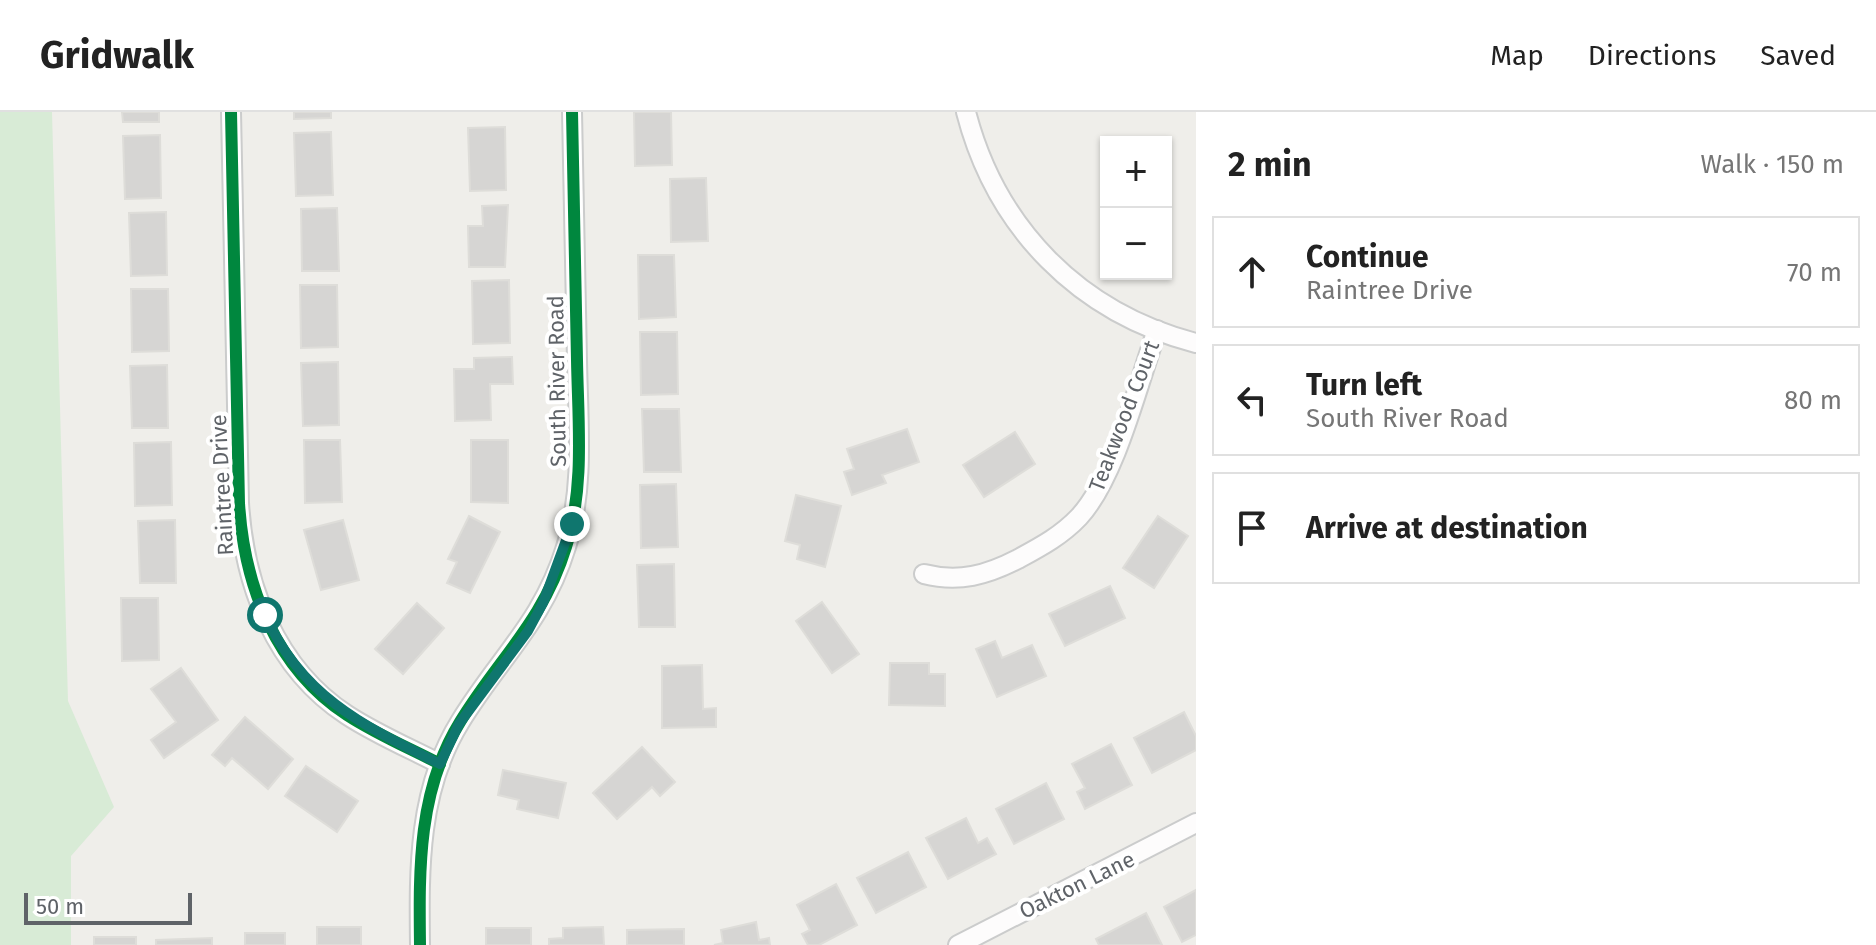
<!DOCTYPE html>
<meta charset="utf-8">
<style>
body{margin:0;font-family:"Fira Sans",sans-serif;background:#f2f2f2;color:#222}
.controls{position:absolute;right:24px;top:24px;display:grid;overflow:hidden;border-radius:0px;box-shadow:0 2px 6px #0004}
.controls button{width:72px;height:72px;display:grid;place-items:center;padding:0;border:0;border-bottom:2px solid #e0e0e0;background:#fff;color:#222;font:40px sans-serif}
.scale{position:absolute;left:24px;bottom:20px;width:168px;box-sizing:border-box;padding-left:8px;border:4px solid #5f6368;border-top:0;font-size:22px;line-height:28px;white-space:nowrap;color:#5f6368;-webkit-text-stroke:6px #fff;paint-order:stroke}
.stop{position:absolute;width:24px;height:24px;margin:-18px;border:6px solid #0f766e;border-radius:50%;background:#fff}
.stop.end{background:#0f766e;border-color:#fff;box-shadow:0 2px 8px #0008}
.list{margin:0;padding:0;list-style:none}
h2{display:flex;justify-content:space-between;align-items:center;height:104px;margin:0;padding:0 32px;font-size:34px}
h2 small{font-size:26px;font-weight:400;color:#767676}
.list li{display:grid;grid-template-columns:52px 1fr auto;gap:24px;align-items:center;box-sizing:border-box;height:112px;margin:0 16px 16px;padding:0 16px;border:2px solid #e0e0e0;border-radius:0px}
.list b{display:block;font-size:30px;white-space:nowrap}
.list p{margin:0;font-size:26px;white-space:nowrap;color:#767676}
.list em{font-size:26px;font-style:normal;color:#767676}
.icon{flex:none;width:44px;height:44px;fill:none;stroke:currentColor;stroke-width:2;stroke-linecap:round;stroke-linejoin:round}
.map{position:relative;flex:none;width:1196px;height:833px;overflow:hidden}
header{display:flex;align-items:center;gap:48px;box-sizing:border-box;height:112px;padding:0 40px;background:#fff;border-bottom:2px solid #e0e0e0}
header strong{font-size:38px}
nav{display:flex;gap:44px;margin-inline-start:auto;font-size:28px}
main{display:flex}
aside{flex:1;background:#fff}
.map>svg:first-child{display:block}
.green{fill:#d8ebd6}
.building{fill:#d6d5d3;stroke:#deddd9;stroke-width:2}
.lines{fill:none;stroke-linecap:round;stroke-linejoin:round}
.minor-casing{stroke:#cbcccc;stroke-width:22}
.minor{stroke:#fdfcfc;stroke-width:18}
.cycleway-casing{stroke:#fff;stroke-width:17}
.cycleway{stroke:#00873e;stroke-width:12}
.route{stroke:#0f766e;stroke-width:10}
.labels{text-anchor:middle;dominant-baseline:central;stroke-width:8;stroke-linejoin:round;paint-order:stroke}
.street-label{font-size:22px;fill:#5f6368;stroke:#fff}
</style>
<header>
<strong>Gridwalk</strong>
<nav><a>Map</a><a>Directions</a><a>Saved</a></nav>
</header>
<main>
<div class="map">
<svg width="1196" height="833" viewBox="0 0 1196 833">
<rect width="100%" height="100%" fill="#efeeea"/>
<path class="green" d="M0,0h52l16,589 46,106 -43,49v89h-71z"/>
<g class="building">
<path d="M122,0h37v10h-36z"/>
<path d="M294,0h37v6l-37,1z"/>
<path d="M634,0h37l1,53 -37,1z"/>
<path d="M505,15l1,63 -36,1 -2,-63z"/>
<path d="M331,20l2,63 -37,1 -2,-63z"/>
<path d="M160,23l1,63 -36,1 -2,-63z"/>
<path d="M706,66l2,63 -37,1 -1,-63z"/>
<path d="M508,93l-3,62h-36l-1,-41h15l-1,-20z"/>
<path d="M337,96l2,63h-37l-1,-62z"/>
<path d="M166,100l1,63 -36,1 -2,-63z"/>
<path d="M638,143h36l2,62 -37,2z"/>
<path d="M509,168l1,63 -37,1 -1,-63z"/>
<path d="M300,173h37l1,62 -37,1z"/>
<path d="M131,177h37l1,62 -37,1z"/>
<path d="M640,220h37l1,62 -37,1z"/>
<path d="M512,245l1,27h-23l1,36 -36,1 -1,-52h20v-11z"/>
<path d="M338,250l1,63 -36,1 -2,-63z"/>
<path d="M167,253l1,63h-36l-2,-62z"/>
<path d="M642,297h37l2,63h-37z"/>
<path d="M907,317l12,33 -37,13 4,8 -34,12 -8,-23 10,-3 -7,-20z"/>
<path d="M1015,320l20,32 -51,33 -21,-32z"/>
<path d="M304,328h36l2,62 -37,1z"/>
<path d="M471,328h37v63l-37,-1z"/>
<path d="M171,330l1,63 -37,1 -1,-63z"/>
<path d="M676,372l2,63 -37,1 -1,-63z"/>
<path d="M796,383l45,11 -16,61 -28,-8 3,-14 -15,-4z"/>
<path d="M469,404l31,16 -30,61 -23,-10 10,-21 -9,-3z"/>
<path d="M1158,404l30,20 -34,52 -31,-20z"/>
<path d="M175,408l1,63h-36l-2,-62z"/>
<path d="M343,408l16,60 -38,10 -17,-60z"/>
<path d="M674,452l1,63h-36l-2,-62z"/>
<path d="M1110,474l15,32 -60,28 -16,-32z"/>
<path d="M121,486h37l1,62 -37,1z"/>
<path d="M822,490l37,52 -27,19 -36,-52z"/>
<path d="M417,491l27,25 -41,46 -28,-25z"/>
<path d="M995,529l7,17 30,-13 14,31 -49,21 -21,-48z"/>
<path d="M890,551h39v11h16v32l-56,-1z"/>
<path d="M702,553l1,44 13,-1v19l-54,1v-62z"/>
<path d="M181,556l37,52 -54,38 -13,-18 25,-18 -25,-33z"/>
<path d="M1184,600l12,24v14l-44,23 -18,-35z"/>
<path d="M245,605l48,42 -25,30 -36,-31 -7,8 -13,-11z"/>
<path d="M1111,632l21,41 -47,24 -8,-17 8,-4 -13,-24z"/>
<path d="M642,635l33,35 -15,14 -8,-9 -35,32 -24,-26z"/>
<path d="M306,654l52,35 -21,31 -52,-36z"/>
<path d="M503,658l63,13 -8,35 -41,-9 2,-9 -21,-5z"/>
<path d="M1046,671l18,36 -50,25 -18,-35z"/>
<path d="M966,706l12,25 9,-5 9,16 -48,25 -22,-41z"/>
<path d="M908,740l18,35 -50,26 -19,-35z"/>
<path d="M836,772l21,41 -38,20h-11l-6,-11 8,-4 -13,-25z"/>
<path d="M1196,778v45l-14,7 -18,-35z"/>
<path d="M1146,801l16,32h-63l-3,-6z"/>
<path d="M756,810l3,18 10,-2 1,7h-56l9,-2 -2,-13z"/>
<rect x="317" y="815" width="44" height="18"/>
<path d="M603,815l1,18h-55v-6l14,-1v-10z"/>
<rect x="486" y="816" width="45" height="17"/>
<path d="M684,817v16h-57v-15z"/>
<rect x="245" y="821" width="40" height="12"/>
<rect x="94" y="825" width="42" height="8"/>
<path d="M212,826v7h-56v-5z"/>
</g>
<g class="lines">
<g class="minor-casing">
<g id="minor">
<path d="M231,0l8,391c5,82 36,165 108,212 29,19 62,33 93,49"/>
<path d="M966,0c30,116 113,201 230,231"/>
<path d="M924,462c35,9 63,1 94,-15 22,-12 43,-23 61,-42 37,-40 59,-134 78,-187"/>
<path d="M420,833c-1,-77 -2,-155 40,-223 39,-64 83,-100 106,-175 19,-60 12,-125 11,-187 -2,-82 -3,-165 -5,-248"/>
<path d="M958,833l238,-122"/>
</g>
</g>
<use href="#minor" class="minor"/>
<g class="cycleway-casing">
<g id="cycleway">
<path d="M231,0l8,391c5,82 36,165 108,212 29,19 62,33 93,49"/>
<path d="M420,833c-1,-77 -2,-155 40,-223 39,-64 83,-100 106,-175 19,-60 12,-125 11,-187 -2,-82 -3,-165 -5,-248"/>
</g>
</g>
<use href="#cycleway" class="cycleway"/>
</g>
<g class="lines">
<path class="route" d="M265,503c37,82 99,111 175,149l19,-40 69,-93 15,-28 29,-79"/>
</g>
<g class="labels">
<g class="street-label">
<text transform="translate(557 269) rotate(-91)">South River Road</text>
<text transform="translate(1124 304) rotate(-69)">Teakwood Court</text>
<text transform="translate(222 373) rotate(-93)">Raintree Drive</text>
<text transform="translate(1077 773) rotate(-26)">Oakton Lane</text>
</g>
</g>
</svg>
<div class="controls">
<button>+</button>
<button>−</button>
</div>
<div class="scale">50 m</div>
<div class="stop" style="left:265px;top:503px"></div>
<div class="stop end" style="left:572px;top:412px"></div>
</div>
<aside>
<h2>2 min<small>Walk · 150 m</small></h2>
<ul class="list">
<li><svg class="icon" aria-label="ahead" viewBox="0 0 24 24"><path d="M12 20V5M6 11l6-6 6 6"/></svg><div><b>Continue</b><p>Raintree Drive</p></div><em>70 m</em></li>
<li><svg class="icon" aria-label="left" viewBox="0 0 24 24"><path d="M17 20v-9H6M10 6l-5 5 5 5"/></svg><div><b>Turn left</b><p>South River Road</p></div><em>80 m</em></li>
<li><svg class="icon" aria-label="arrive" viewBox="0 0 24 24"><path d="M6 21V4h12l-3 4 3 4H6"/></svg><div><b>Arrive at destination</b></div></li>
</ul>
</aside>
</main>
